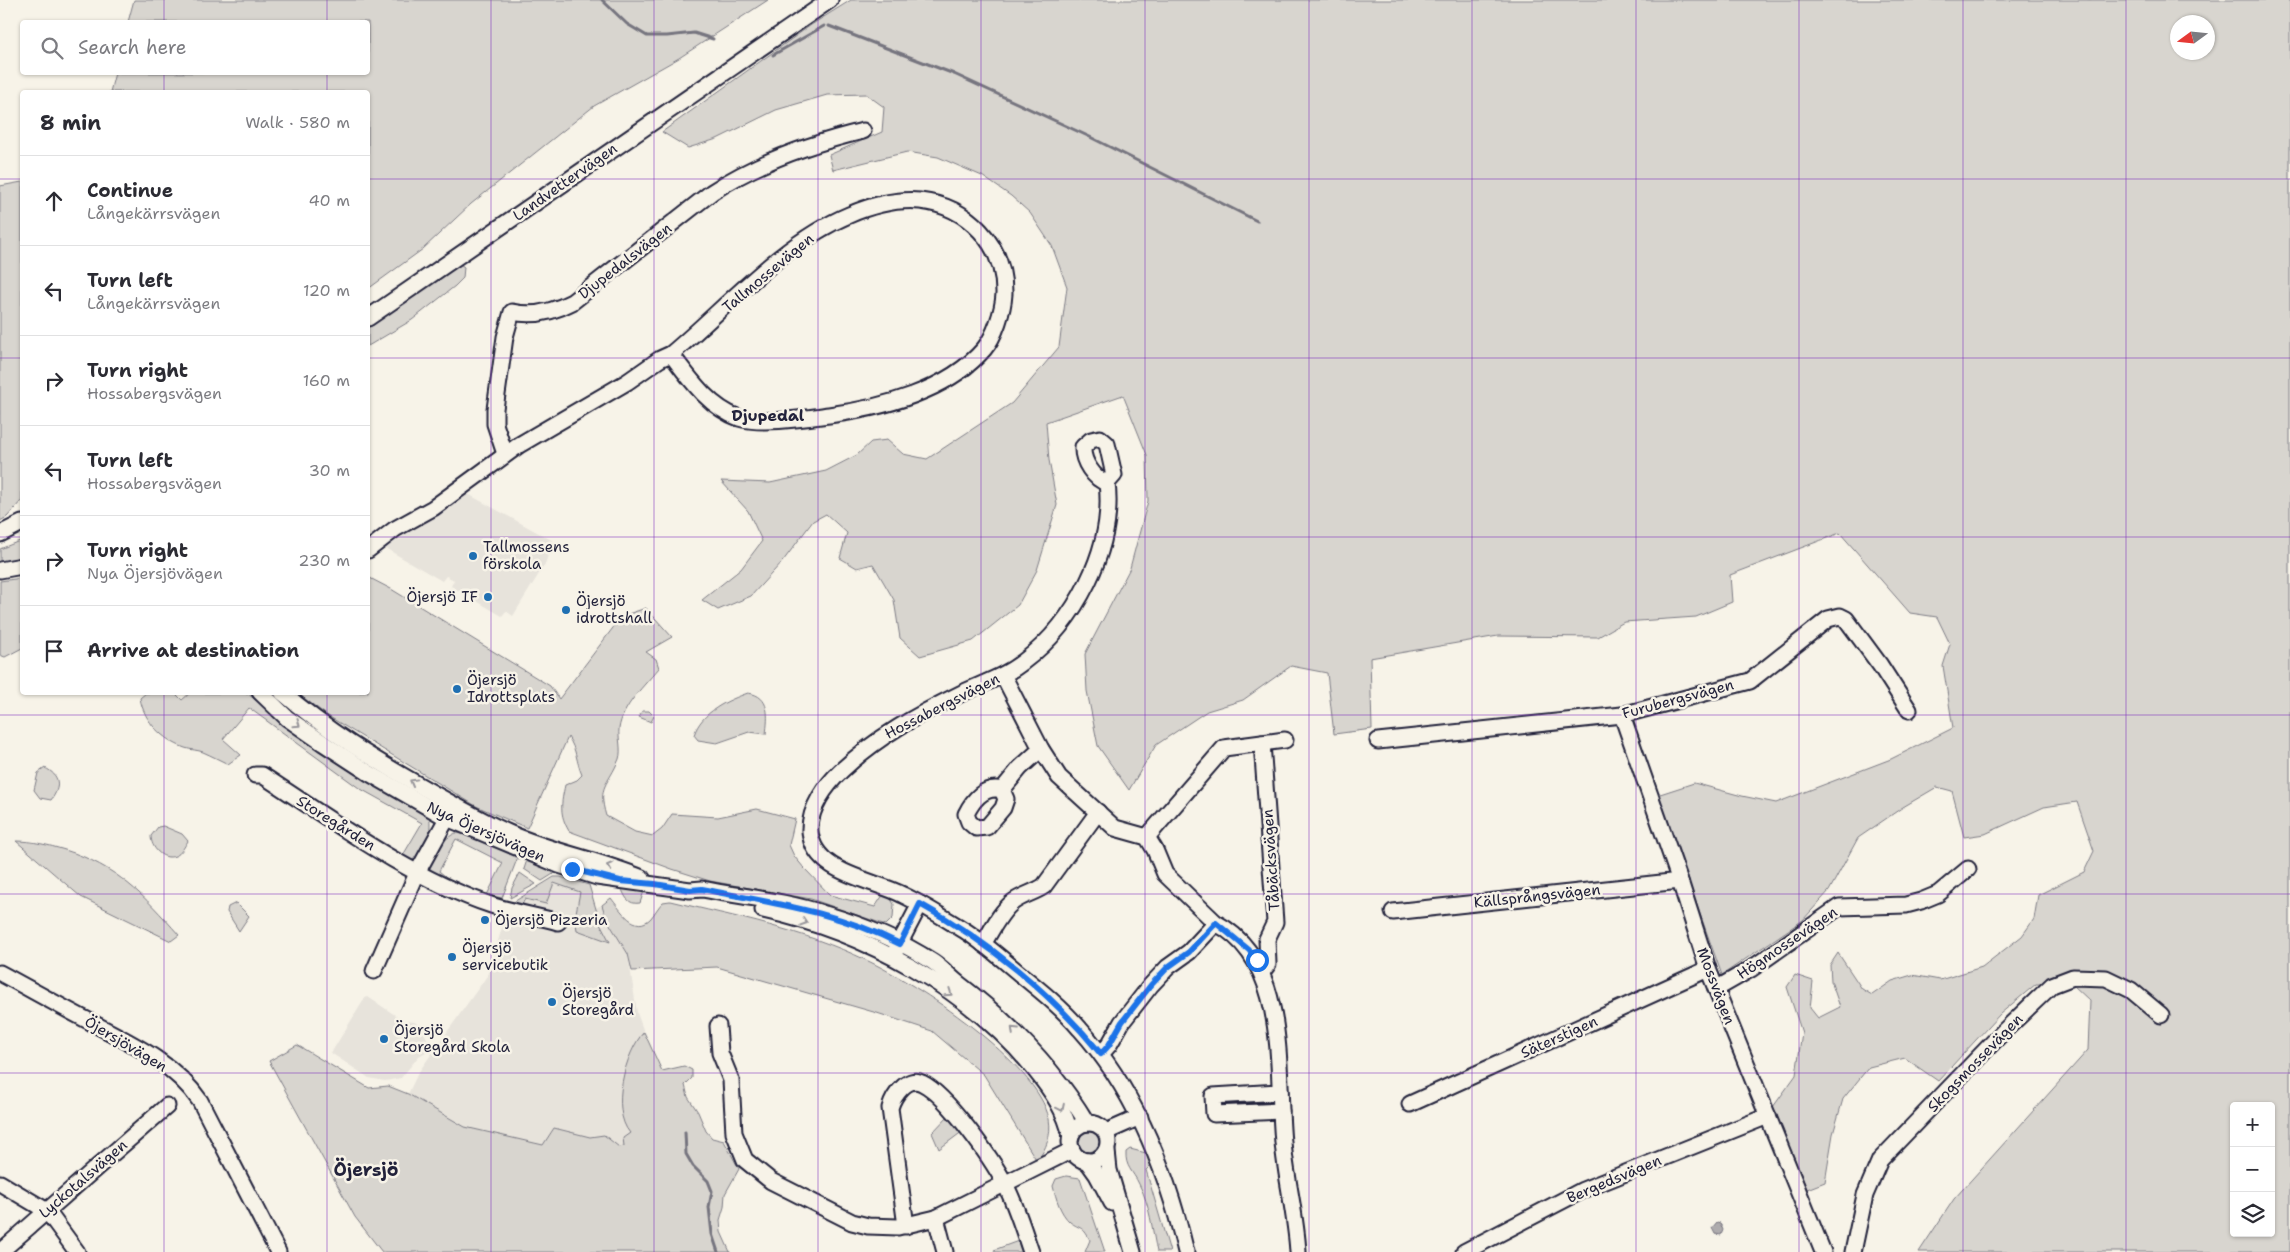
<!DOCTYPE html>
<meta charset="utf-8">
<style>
body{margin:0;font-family:"Shantell Sans",sans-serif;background:#f2f2f3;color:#2b2b33}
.controls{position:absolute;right:15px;bottom:15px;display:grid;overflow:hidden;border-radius:5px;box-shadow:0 1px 4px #0004}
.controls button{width:45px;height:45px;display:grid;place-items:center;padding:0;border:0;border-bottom:1px solid #e1e1e2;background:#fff;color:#2b2b33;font:25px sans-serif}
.compass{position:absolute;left:2170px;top:15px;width:45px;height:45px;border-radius:50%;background:#fff;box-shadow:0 1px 4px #0004;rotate:255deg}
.stop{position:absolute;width:15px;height:15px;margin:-11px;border:4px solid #1a73e8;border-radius:50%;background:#fff}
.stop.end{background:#1a73e8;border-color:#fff;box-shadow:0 1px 5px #0008}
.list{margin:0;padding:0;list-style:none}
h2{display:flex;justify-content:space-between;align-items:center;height:65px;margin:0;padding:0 20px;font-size:21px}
h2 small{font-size:16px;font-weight:400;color:#7c7c81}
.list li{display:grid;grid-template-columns:32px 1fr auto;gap:15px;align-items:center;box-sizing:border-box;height:90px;padding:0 20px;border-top:1px solid #e1e1e2}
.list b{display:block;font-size:19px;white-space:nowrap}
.list p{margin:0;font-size:16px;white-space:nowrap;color:#7c7c81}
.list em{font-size:16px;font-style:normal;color:#7c7c81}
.icon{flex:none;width:28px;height:28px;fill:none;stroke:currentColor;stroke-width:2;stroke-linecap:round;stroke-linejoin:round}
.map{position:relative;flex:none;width:2290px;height:1252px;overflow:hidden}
.search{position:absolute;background:#fff;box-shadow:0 1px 4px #0004;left:20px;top:20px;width:350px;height:55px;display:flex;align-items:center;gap:12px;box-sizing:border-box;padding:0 18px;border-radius:5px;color:#7c7c81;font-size:19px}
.panel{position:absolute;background:#fff;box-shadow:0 1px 4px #0004;left:20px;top:90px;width:350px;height:605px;border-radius:5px}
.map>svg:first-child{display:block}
.built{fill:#e7e3db}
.green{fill:#d8d5cf;stroke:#7d7c85;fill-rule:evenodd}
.water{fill:#aeabad;stroke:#76747f}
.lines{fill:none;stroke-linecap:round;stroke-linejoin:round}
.stream{stroke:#76747f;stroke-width:3}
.minor-casing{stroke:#22223b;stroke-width:19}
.minor{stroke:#f7f3e8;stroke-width:15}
.oneway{stroke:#97959a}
.route{stroke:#1a73e8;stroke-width:6}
.grid{fill:none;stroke:#7b2cbf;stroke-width:1;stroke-opacity:0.55}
.poi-dot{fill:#1f6fb2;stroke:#f7f3e8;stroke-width:2}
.labels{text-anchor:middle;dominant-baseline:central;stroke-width:5;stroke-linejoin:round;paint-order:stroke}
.street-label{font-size:15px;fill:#22223b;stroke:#f7f3e8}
.poi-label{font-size:15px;fill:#22223b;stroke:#f7f3e8;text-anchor:start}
.neighbourhood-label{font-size:16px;font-weight:bold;fill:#22223b;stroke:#f7f3e8}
.quarter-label{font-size:18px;font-weight:bold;fill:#22223b;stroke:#f7f3e8}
</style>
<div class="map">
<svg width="2290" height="1252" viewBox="0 0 2290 1252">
<rect width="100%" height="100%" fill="#f7f3e8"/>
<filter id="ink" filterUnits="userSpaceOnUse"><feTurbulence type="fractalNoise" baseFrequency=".02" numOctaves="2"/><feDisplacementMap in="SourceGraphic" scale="10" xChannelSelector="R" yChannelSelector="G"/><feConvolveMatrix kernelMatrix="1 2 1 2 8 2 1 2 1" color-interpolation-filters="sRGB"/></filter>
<g filter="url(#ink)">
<g class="built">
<path d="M468,494l85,47 -8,23 -32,52 -7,-5 -4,5 -51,-30 3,-6 -8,-4 -4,5 -57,-33z"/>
<path d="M558,878l20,6 17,24 7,-3 4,13 22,36 9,59 7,19 13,57 -33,57 -6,1 -14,-12 -14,2 -36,-9 -11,17 -37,-7 -41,-11 -57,-33 10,-21 69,-97 19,-61 11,-13z"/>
<path d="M368,997l36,24 11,1 10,12 6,15 -12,7 -18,22 -16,3 -16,-3 -38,-25 34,-55z"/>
</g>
<g class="green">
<path d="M134,0h634l-89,58 -85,48 -123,98 -48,45 -55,40v-197h-258l5,-19 253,-1v-50h-240z"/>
<path d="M851,0h1439v1252h-371l35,-53 134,-149 2,-49 -17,-16 -37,-1 -36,30 -62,67 -33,-23 -36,9 -26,32 -10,35 -8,48 -18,7 -34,-82 23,-32 6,-42 -15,-46 8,-12 18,6 -3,27 8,10 22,-11 -9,-26 -1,-16 8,-12 24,36 10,6 20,-14 20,-6 28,5 42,-13 40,-31 12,-17 4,-24 46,-23 10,-21 -17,-49 -33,5 -59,27 -21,3 -12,-46 -15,-4 -34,20 -45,31 -29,53 -26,29 -81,55 -65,-180 37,-12 48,13 34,7 115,-44 62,-31 -10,-62 7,-22 -13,-27 -27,-4 -70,-80 -110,42 2,27 -36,15 -72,5 -26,15 -100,-1 -128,22 2,71 -38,5 -7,-61 -36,-7 -48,34 -36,11 -51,34 -27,45 -31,-44 -11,-55 -2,-37 45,-86 18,-67 -1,-46 -24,-60 -77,27 3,38 8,45 -20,65 -19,35 -45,36 -53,15 -20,-18 -6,-38 -21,-36 -16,4 -17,-10 7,-25 -21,-19 -13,7 -30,40 -32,35 -33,14 -16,-10 39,-31 21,-28 -14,-30 -27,-30 49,2 56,-12 31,-16 14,-13 16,-2 16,14 24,5 85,-56 47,-56 8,-60 -15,-41 -22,-33 -19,-17 -29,-20 -44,-19 -31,-5 -74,18 -4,-15 53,-23 2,-25 -18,-13 -39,1 -51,15 -59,29 -29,9 -26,-16 149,-107zM2178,22h30v30h-30zM2234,1106h37v127h-37z"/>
<path d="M22,182v318l-15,17 -7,4v-335z"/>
<path d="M460,264l4,3 -1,11 -8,8 -43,34 -44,26v-22z"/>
<path d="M22,540v19l-22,4v-14z"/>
<path d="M368,577l23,12 159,97 9,13 63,-83 24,-8 26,29 -26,15 10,7 3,9c-14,17 -37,38 -40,61 -1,9 3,21 0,30 -11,27 -22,26 -13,57l29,16 18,4 9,-7 10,-15 46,3 39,-8 38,10 -6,26 5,11 10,12 26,27 45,12 8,-12 7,3 4,6 -1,14 -7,7 -75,-26 -101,-18 -38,-12 -103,-38c-10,-17 -8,-27 -4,-46l12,-5 5,-5c-6,-14 -5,-25 -14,-38l-41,91 -51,-22 -148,-90 -31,-23 71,-1z"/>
<path d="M22,578v70l-17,9 -5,-2v-74z"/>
<path d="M146,693h29l7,7 8,-7h57c38,32 78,64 121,89 20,12 42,20 61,33 4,17 -4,41 -21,47l-6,-5 20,-34 -63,-35 -110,-80 -26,31 18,16 -13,9c-8,-4 -16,-8 -25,-12 -5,-2 -12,-2 -18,-4 -22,-8 -41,-26 -45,-50z"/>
<path d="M748,693c23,3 20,24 18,41l-17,-2 -32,11 -19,-3 -4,-5c7,-23 34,-35 54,-42z"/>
<path d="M642,711h7l5,5 -3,6 -12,-5z"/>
<path d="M45,768c15,7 16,19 6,32l-11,-2 -6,-8 4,-17z"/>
<path d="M163,826l19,8 6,7c-4,6 -7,13 -13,15 -13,5 -24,-9 -24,-20l7,-9z"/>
<path d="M456,833l13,2 50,19 -17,44 -15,-3 16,-32 -47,-24 -17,32 6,5 -2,1c-4,-2 -10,-3 -13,-8 -5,-12 17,-33 26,-36z"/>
<path d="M16,841c17,0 32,4 49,9 51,16 79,45 114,85l-8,6 -90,-44z"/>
<path d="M528,857l30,14 -16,10 -18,-12z"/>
<path d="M520,873l16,11 -26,14 2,-10z"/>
<path d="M554,877h6l29,8 11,38 10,19 -33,-12 -2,-12 5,-26 -26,-9 -8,21 -21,-5 -4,7 -9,-3z"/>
<path d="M621,887l23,4 -4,12c-12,2 -15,-6 -19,-16z"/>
<path d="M611,898c9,11 24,37 40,20 4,-5 7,-11 12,-16l7,-1c66,16 134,29 196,59 50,23 172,103 183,159 3,16 -3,30 -12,42l-53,-86 -52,-44 -55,-18 -160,-46 -85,4 -4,-17 -22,-36 -4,-13z"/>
<path d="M236,903l13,13 -10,15 -12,-19 1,-5z"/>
<path d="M644,1032l18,39 22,-5 8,4v8l-7,7 3,12 10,15 8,19 6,7 12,3 15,28 -14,25 -1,13 -4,13 1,12 9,20h-348l-27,-35 -86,-156 28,-16 72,43 19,-2 20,8 57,33 78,18 11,-17 36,9 14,-2 15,12 5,-1 -1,-8 7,-5c-20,-23 -5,-81 14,-101z"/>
<path d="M949,1115l14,16 -24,18 -7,-16z"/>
<circle cx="1088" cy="1141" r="11"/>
<path d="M1130,1149l16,4 6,11 -6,6 24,82h-13c-5,-23 -7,-47 -18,-68 -6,-13 -14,-17 -13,-32z"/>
<path d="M1066,1176l14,2 25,74h-20l5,-12c-8,-15 -9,-10 -20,-18 -10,-9 -14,-24 -17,-36l3,-7z"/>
<path d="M1021,1240l5,12h-31l-1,-2z"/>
</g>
<path class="water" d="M1717,1222l3,1 3,7 -2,5 -6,-1 -3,-6z"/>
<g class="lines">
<g class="stream">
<path d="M602,0l25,24 20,12h20l27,-3 19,6"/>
<path d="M829,26l125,48 136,63 167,84"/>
<path d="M773,55l51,-29"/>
<path d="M685,1132l1,22 7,12 15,15 4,10 -3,16 3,27 6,18"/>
</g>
<g class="minor-casing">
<g id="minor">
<path d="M368,318l462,-318"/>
<path d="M505,454l-10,-30v-15l10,-72 7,-25c22,5 41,0 60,-10l140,-110c46,-30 97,-48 151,-61"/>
<path d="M1107,483l7,-8 -7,-31 -7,-6 -9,2 -8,7c-1,14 11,32 24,36 8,66 -32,140 -84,179 -19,15 -42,22 -63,32 -43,21 -83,43 -118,76 -16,15 -33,38 -32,61 3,43 63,48 93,64 21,10 41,23 61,35 20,13 38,29 56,44 21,17 42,34 60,55 56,62 87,142 106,223"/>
<path d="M0,534l22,-11"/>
<path d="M368,550l27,-21 38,-21 86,-63 108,-63 33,-23 11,-5c55,-46 111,-111 178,-139 21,-9 48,-16 71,-14 48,5 85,44 84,93 -1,17 -9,42 -20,55 -36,42 -103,59 -155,66 -23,3 -68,10 -90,3 -30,-11 -49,-39 -68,-64"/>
<path d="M0,570l22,-4"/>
<path d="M1003,675l38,74 18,28 56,51 32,9 8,13 10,24 51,49 -27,29 -21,15 -17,18 -29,37 -13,23 -8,9"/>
<path d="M260,692l27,26 36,25 46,30 78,45 112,47 38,12 93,13 12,-1c41,8 84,12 123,25 37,11 76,27 108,48 9,6 17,15 26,22 50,38 95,84 128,139"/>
<path d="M282,692c45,39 91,67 142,96 28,16 56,32 85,45 43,19 90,27 133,45"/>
<path d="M1622,715l58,166 28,88 115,283"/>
<path d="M1378,741l244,-26 128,-34 78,-62 12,-3 6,3 34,46 29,45"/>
<path d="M1262,743l23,-3"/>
<path d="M255,775h7c71,46 148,103 229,130 22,7 45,11 67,17"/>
<path d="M1002,790l4,9 -3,9 -16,19 -11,1 -7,-6 -3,-8c7,-14 19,-29 36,-24l18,-22 21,-19"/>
<path d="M1147,837l77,-89 38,-5 13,179 -8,17 1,25 -6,8"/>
<path d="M763,910c101,22 207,79 272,160 16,20 31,41 36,67"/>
<path d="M1393,912l287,-31"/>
<path d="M1216,923c74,39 60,149 67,219 3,37 13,73 15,110"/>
<path d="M983,944c9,-14 17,-32 30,-42 9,-7 21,-9 31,-16l54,-74"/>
<path d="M895,952l25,-48"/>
<path d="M374,971l44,-100 33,-60"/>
<path d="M0,973c28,15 56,31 85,46 41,22 88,42 115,82l78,151"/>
<path d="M1716,989l35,-20 88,-62 67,-2 15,-4 17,-7 30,-25"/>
<path d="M718,1026l2,27 11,27 3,53 11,27 26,21 81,41 16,4 30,1 38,-9 136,-68"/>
<path d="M1280,1092l-67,4 1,18 67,-3"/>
<path d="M1410,1104l298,-135"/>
<circle cx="1089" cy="1142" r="19"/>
<path d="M1106,1132l34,-15"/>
<path d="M1107,1151l2,19 24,82"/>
<path d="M1087,1161l10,14 15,28"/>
<path d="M0,1183l47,28 30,41"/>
<path d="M936,1218l9,34"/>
<path d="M906,1226l-16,-118c3,-11 17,-33 32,-25 25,12 70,76 83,101 11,21 18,45 26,68"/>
<path d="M0,1252l167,-146"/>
<path d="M1464,1252l119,-62 185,-74"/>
<path d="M1853,1252l12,-57 15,-35 123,-128 49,-47 21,-8 33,1 25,12 30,25"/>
</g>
</g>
<use href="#minor" class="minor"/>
</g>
<defs><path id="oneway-chevron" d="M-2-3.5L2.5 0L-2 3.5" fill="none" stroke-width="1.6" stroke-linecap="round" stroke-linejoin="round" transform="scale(1.25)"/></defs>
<g class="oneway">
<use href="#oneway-chevron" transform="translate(297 724) rotate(35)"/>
<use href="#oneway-chevron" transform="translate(413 782) rotate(-151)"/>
<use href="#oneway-chevron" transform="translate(610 866) rotate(-164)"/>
<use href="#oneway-chevron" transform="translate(804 922) rotate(18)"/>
<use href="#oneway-chevron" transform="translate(949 993) rotate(34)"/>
<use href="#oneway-chevron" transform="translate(1014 1030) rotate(-136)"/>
<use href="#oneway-chevron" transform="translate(1061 1108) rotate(64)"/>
</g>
</g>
<g class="lines" filter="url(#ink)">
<path class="route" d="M572,869l48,12 35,3 35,6 12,-1c69,14 134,22 198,55l20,-40c68,37 132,90 181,150l8,-9 13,-23 29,-37 17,-18 21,-15 27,-29 33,27 8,10"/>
</g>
<path class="grid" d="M164,0v22M327,0v22M491,0v1252M654,0v1252M818,0v1252M981,0v1252M1145,0v1252M1309,0v1252M1472,0v1252M1636,0v1252M1799,0v1252M1963,0v1252M2126,0v1252M164,72v20M327,72v20M0,179h22M368,179h1922M0,358h22M368,358h1922M0,537h22M368,537h1922M164,692v560M327,692v560M0,715h2290M0,894h2290M0,1073h2290"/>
<g class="poi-dot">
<circle cx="473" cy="556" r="5"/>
<circle cx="488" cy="597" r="5"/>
<circle cx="566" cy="610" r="5"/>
<circle cx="457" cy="689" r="5"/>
<circle cx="485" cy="920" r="5"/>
<circle cx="452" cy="957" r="5"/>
<circle cx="552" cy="1002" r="5"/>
<circle cx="384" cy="1039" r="5"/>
</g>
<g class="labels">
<g class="street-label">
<text transform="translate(565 182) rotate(-35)">Landvettervägen</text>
<text transform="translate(625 261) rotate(-38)">Djupedalsvägen</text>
<text transform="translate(768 273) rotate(-40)">Tallmossevägen</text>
<text transform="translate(1678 699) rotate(-15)">Furubergsvägen</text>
<text transform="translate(942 706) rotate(-27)">Hossabergsvägen</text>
<text transform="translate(336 823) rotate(32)">Storegården</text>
<text transform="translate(486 832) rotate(24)">Nya Öjersjövägen</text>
<text transform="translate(1271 860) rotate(-94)">Tåbäcksvägen</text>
<text transform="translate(1537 896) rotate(-6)">Källsprångsvägen</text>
<text transform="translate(1787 943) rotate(-34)">Högmossevägen</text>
<text transform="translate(1716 986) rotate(69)">Mossvägen</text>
<text transform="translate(1559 1037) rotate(-24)">Säterstigen</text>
<text transform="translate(126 1044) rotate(31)">Öjersjövägen</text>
<text transform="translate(1975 1063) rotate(-46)">Skogsmossevägen</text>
<text transform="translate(83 1179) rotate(-41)">Lyckotalsvägen</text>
<text transform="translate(1614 1179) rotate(-23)">Bergedsvägen</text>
</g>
<g class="poi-label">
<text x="483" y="547">Tallmossens<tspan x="483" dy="17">förskola</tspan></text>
<text x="478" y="597" text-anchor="end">Öjersjö IF</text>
<text x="576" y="601">Öjersjö<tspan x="576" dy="17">idrottshall</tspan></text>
<text x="467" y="680">Öjersjö<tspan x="467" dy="17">Idrottsplats</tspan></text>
<text x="495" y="920">Öjersjö Pizzeria</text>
<text x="462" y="948">Öjersjö<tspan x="462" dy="17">servicebutik</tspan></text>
<text x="562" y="993">Öjersjö<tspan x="562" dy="17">Storegård</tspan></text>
<text x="394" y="1030">Öjersjö<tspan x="394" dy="17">Storegård Skola</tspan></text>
</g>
<g class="neighbourhood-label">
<text x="768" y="415">Djupedal</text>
</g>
<g class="quarter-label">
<text x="366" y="1170">Öjersjö</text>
</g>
</g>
</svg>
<div class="controls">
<button>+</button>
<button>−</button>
<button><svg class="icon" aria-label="layers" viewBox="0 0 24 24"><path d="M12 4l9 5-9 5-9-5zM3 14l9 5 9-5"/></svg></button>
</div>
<svg class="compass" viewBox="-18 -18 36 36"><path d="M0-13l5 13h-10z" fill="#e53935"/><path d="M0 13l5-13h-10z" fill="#7c7c81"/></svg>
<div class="stop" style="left:1257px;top:960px"></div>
<div class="stop end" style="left:572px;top:869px"></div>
<div class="search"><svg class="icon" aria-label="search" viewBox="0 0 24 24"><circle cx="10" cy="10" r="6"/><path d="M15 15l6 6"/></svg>Search here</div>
<section class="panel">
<h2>8 min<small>Walk · 580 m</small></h2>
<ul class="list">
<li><svg class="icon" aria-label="ahead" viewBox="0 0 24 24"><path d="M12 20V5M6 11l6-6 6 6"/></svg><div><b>Continue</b><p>Långekärrsvägen</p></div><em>40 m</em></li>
<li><svg class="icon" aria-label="left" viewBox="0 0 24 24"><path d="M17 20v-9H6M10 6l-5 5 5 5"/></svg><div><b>Turn left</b><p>Långekärrsvägen</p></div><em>120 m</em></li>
<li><svg class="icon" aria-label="right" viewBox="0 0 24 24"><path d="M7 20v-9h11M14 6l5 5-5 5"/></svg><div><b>Turn right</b><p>Hossabergsvägen</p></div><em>160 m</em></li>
<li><svg class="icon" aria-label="left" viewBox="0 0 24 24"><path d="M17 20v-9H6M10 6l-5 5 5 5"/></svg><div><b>Turn left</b><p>Hossabergsvägen</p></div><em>30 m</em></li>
<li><svg class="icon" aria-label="right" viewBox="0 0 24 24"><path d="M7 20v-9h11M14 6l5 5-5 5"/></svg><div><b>Turn right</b><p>Nya Öjersjövägen</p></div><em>230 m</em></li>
<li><svg class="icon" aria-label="arrive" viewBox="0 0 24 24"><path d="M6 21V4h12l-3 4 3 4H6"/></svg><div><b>Arrive at destination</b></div></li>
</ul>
</section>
</div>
